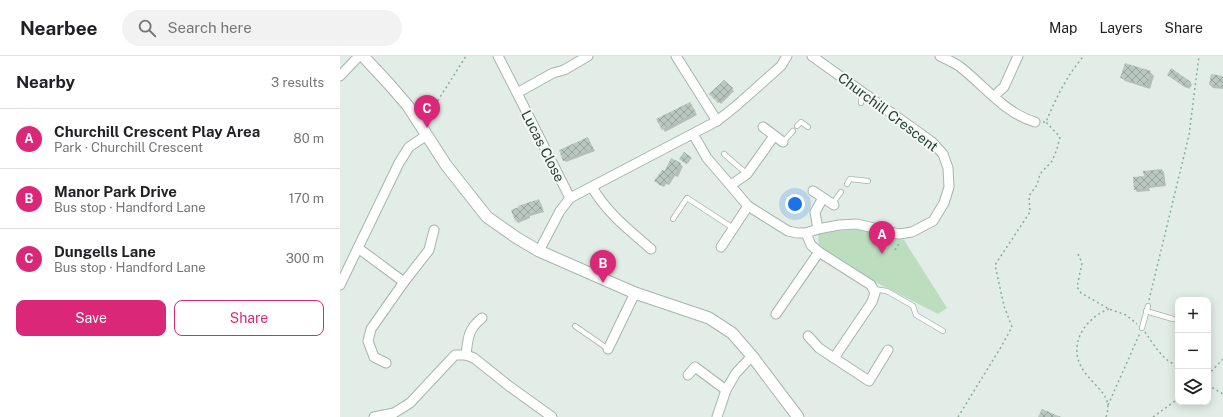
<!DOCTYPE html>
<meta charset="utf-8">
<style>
body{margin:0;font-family:"Public Sans",sans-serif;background:#f2f2f2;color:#202124}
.controls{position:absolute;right:12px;bottom:12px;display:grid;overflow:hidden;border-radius:8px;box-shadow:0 2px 10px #0003}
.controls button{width:36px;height:36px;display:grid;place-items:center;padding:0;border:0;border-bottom:1px solid #e0e0e0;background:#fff;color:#202124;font:20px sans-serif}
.you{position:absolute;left:455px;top:148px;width:14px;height:14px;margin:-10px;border:3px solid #fff;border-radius:50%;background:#1a73e8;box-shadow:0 0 0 6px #1a73e833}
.badge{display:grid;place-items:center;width:26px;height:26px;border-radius:50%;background:#db2777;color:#fff;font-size:13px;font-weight:700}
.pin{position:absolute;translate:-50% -33px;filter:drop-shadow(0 1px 2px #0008)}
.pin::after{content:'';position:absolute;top:21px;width:14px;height:12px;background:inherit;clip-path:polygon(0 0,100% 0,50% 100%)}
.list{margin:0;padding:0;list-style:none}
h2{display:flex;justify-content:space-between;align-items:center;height:52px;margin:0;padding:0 16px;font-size:17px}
h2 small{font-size:13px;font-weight:400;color:#757577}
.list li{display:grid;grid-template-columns:26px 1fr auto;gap:12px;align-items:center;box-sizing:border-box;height:60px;padding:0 16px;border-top:1px solid #e0e0e0}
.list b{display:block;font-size:15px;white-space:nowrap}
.list p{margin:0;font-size:13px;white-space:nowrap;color:#757577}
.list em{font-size:13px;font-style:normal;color:#757577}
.actions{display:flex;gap:8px;padding:12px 16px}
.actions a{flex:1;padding:9px 0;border:1px solid #db2777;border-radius:8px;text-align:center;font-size:14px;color:#db2777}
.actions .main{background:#db2777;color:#fff}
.icon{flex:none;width:22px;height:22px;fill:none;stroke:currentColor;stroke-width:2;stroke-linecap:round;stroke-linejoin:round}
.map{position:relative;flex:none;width:883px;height:361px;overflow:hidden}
header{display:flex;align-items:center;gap:24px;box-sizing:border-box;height:56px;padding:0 20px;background:#fff;border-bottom:1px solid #e0e0e0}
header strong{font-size:19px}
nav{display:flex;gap:22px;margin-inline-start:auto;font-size:14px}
.search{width:280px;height:36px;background:#f2f2f2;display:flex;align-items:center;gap:10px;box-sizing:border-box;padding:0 14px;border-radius:22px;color:#757577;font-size:15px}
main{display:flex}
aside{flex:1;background:#fff}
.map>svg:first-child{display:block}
.green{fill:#bcdebf}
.shadow{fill:#0003}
.building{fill:url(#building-cross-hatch)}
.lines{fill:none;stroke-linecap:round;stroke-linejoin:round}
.service-casing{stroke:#a6b5ad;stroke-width:6}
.minor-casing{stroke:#a6b5ad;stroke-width:11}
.tertiary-casing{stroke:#a6b5ad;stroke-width:13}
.path{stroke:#84b09a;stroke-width:1.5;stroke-dasharray:2 3;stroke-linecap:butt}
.service{stroke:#fff;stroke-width:4.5}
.minor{stroke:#fff;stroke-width:9}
.tertiary{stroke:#fff;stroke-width:11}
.labels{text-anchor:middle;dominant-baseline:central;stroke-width:4;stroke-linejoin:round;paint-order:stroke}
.street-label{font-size:14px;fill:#233e32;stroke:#f4f9f6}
</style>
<header>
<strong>Nearbee</strong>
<div class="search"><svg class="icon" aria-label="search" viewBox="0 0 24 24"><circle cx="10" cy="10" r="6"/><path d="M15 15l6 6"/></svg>Search here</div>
<nav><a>Map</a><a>Layers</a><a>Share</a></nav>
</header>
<main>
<aside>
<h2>Nearby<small>3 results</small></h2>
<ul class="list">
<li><span class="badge">A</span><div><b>Churchill Crescent Play Area</b><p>Park · Churchill Crescent</p></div><em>80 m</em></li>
<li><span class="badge">B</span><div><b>Manor Park Drive</b><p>Bus stop · Handford Lane</p></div><em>170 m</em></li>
<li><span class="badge">C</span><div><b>Dungells Lane</b><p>Bus stop · Handford Lane</p></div><em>300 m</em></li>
</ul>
<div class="actions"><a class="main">Save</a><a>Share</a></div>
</aside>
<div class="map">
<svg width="883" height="361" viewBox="0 0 883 361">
<defs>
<pattern id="building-cross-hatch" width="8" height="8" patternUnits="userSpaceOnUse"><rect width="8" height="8" fill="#b8c8bf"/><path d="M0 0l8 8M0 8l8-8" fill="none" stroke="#95a49c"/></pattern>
</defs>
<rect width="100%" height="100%" fill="#e3ede7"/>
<path class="green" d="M520,173l23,7 21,4 43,68 -9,6 -61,-31 -58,-36 -1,-14z"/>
<g class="shadow">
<path d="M810,16l4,4 -4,13 -25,-8 -4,-4z"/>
<path d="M830,21l20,5 2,3 -3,4z"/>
<path d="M883,21v12l-10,-1 -3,-3z"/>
<path d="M384,25l10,10 -13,13 -10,-10z"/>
<path d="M350,47l7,12 -32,17 -2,-3z"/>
<path d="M248,83l7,12 -29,11 -2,-2z"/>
<path d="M344,97l8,5 -5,6 -7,-5z"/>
<path d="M331,103l12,7 -5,11 -3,-1 -6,9 -3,-1 -2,3 -6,-4z"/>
<path d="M822,114l2,2 2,14 -17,2 1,3 -13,1 -2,-3 10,-12z"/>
<path d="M199,145l2,2 3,9 -14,4v2l-12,5 -2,-2z"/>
</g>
<g class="building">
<path d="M785,7l26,8 -5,15 -26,-8z"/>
<path d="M831,12l20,14 -5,6 -19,-13z"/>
<path d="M871,18l12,2v12l-14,-3z"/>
<path d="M384,24l9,8 -15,15 -9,-9z"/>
<path d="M350,46l6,10 -34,18 -6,-11z"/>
<path d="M248,81l5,11 -30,13 -4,-11z"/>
<path d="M344,96l7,5 -5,7 -7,-5z"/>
<path d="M331,102l10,5 -6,12 -2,-1 -7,10 -3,-2 -2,4 -7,-5 8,-11 3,1z"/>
<path d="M822,113l2,15 -16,2v2l-14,2 -1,-13 11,-1 -1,-5z"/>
<path d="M199,143l3,11 -14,4 1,2 -14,5 -4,-11 8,-3 -1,-1z"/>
<path d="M702,353l19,8h-23z"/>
</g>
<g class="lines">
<g class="service-casing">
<g id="service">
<path d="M521,47l1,-10"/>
<path d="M457,70l4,-4 7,5"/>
<path d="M443,86l10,-11"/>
<path d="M384,98l23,20"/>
<path d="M507,128l3,-5 18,2"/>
<path d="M492,148l9,-12"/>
<path d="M333,163l14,-21 46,30"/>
<path d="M533,233l14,2 26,15 3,9 27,16"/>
<path d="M806,255l27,8"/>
<path d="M235,270l33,23"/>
<path d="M802,272l6,-22"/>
</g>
</g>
<g class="minor-casing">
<g id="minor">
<path d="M158,0l19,37"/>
<path d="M336,0l41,65"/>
<path d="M600,0c6,3 13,6 19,10 25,19 45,47 76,56"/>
<path d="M0,20l19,-20"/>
<path d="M654,40l10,-9 14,-31"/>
<path d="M423,71l20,15"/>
<path d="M353,78l14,24 41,48 40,25 9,2h9l12,-4 21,-4 18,-1 42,10 13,-2 21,-11 11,-18 5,-16 -1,-19 -5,-14 -11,-12 -120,-86"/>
<path d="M391,129l16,-11 27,-38"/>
<path d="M252,131c14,25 37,43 59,62"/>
<path d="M473,135l21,14"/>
<path d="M230,142l-53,-105 36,-20 11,-3 24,-14"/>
<path d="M478,173l-3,-17 8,-14"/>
<path d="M466,177l5,12 8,7 52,33 4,8 -3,9 -38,56 35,23 19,-31"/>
<path d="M381,191l27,-41"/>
<path d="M18,192l46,34 -33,47 -3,12 6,16 12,6"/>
<path d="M199,195l21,-40 10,-13 147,-77 19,-15 45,-40 6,-10"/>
<path d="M64,226l25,-32 5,-20"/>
<path d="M0,229l59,-122 10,-16 18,-12"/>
<path d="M436,258l43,-62"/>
<path d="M468,280l11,12 15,10"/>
<path d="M268,293l27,-56"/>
<path d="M126,299c2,-17 2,-26 16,-37"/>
<path d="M348,319l7,-8 31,23"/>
<path d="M34,361l20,-4 16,-10 45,-48h11l8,3 35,28 43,31"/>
<path d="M377,361l9,-27 10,-17 16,-17"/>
</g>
</g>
<g class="tertiary-casing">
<path id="tertiary" d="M23,0l26,28 19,22 38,59 41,52 30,21 22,13 96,42 74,25 23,15 20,23 46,61"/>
</g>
<g class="path">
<path d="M85,60l7,-6 34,-54"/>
<path d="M703,66h3c9,-22 22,-49 38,-66"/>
<path d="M555,194l5,-8"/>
<path d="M738,198l4,9 -5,24 4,6 28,16 17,6 11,9"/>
<path d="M809,244l40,-165 10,-79"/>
<path d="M805,276c9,13 18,29 33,34"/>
<path d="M868,319l15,-16"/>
<path d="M868,329l15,9"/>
<path d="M768,349l32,-72"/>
<path d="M618,361l43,-70 11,-20 -8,-21 -9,-41 35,-53 -1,-16 8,-11 3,-11 12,-13 5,-12 3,-12 -14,-15"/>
<path d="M766,361c2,-6 3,-12 0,-18 -2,-6 -7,-10 -11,-15 -15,-15 -23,-28 -15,-49 6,-12 16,-21 29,-26"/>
<path d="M813,361l25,-18"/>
</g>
<use href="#service" class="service"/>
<use href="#minor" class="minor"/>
<use href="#tertiary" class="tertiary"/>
</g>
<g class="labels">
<g class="street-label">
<text transform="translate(548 56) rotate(37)">Churchill Crescent</text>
<text transform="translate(203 90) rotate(63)">Lucas Close</text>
</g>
</g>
</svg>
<div class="controls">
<button>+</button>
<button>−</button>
<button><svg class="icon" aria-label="layers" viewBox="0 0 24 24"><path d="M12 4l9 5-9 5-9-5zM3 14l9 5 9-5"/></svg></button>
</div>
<div class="you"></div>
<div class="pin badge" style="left:542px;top:198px">A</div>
<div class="pin badge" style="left:263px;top:227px">B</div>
<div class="pin badge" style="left:87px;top:72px">C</div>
</div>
</main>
